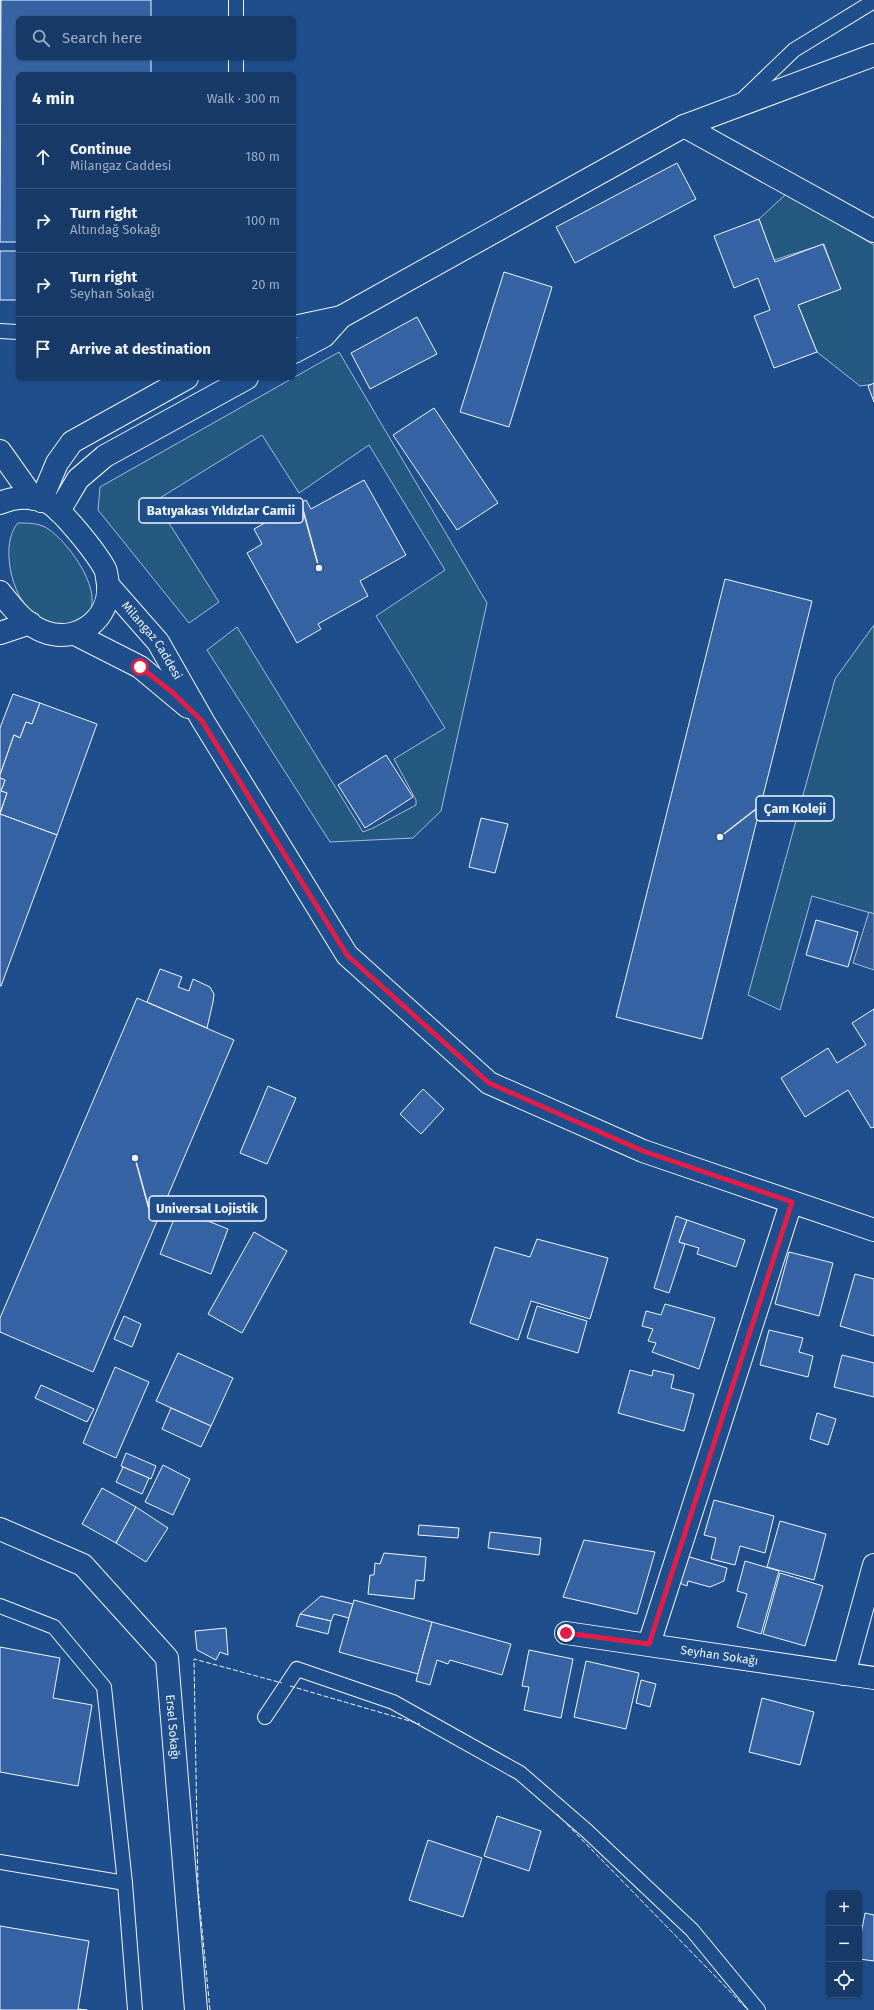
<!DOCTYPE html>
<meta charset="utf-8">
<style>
body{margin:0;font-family:"Fira Sans",sans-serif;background:#244571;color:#f1f3f6}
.controls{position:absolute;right:12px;bottom:12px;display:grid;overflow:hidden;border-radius:6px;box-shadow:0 1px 3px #0004}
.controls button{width:36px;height:36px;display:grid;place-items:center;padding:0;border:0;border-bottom:1px solid #36547d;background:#173a69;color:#f1f3f6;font:20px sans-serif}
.stop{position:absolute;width:12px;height:12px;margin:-9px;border:3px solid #e11d48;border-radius:50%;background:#fff}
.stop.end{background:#e11d48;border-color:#fff;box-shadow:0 1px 4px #0008}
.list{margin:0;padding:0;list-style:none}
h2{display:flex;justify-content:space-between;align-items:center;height:52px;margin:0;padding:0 16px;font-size:17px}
h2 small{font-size:13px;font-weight:400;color:#9eadc0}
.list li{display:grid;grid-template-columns:26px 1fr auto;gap:12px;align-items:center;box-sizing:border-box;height:64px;padding:0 16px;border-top:1px solid #36547d}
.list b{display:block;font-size:15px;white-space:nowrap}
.list p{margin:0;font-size:13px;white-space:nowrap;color:#9eadc0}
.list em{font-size:13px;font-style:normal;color:#9eadc0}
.icon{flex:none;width:22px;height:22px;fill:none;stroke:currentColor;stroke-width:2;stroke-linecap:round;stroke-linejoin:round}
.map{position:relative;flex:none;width:874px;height:2010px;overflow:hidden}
.search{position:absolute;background:#173a69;box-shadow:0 1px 3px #0004;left:16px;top:16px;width:280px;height:44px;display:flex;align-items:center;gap:10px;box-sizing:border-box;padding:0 14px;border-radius:6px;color:#9eadc0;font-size:15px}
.panel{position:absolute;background:#173a69;box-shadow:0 1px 3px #0004;left:16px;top:72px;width:280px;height:308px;border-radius:6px}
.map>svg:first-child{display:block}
.green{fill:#245a82;stroke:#a8bbd7}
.parking{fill:#305b95;stroke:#a8bbd7}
.building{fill:#3563a3;stroke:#f2f6ff}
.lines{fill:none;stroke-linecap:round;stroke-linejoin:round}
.service-casing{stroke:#f2f6ff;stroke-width:16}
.minor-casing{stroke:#f2f6ff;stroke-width:24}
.tertiary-casing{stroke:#f2f6ff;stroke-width:24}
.service{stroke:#1f4e8c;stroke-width:14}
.minor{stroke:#1f4e8c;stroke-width:22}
.tertiary{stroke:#1f4e8c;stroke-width:22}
.fence{stroke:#f2f6ff;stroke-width:1;stroke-dasharray:5 2;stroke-linecap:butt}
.route{stroke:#e11d48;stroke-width:5}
.labels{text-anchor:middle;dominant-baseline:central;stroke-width:3;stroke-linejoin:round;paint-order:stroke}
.street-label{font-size:12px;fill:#f2f6ff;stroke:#1f4e8c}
.leader{fill:none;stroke:#f2f6ff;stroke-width:1.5}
.callout-dot{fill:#f2f6ff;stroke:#1f4e8c;stroke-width:1.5}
.callout{fill:#1f4e8c;stroke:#f2f6ff;stroke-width:1.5}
.callout-label{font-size:13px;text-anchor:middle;font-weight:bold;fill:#f2f6ff}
</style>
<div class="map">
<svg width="874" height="2010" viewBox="0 0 874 2010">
<rect width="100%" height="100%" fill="#1f4e8c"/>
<g class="green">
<path d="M786,194l88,51v139l-14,2 -43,-34 -19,-47 42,-16 -16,-45 -50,16 -15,-41z"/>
<path d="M339,352l148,251 -46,208 -28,27 -83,4 -123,-192 30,-23 126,205 10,-4 43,-23v-5l-22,-41 51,-31 -69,-112 69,-46 -76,-125 -70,48 -37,-58 -107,66 64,101 -30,21 -91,-113 2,-23z"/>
<path d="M18,523c10,0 19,0 27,4 22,12 65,70 39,92 -5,4 -15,6 -20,8 -10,-3 -20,-6 -29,-12 -25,-18 -35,-73 -17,-92z"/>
<path d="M874,625v289l-62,-18 -32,114 -32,-15 87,-316z"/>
</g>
<path class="parking" d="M869,912l5,2v56l-21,-7z"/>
<g class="building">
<path d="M0,0h1l-1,242z"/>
<path d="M1,0h150v18h-133v40h133v16h-133v168h-18z"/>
<path d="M677,163l19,36 -121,64 -19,-36z"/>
<path d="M759,219l16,43 48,-18 18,45 -43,16 19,47 -43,16 -20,-52 16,-6 -12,-32 -24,10 -20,-52z"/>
<rect x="0" y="251" width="18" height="49"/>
<path d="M504,272l48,15 -43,140 -49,-15z"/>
<path d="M417,317l20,37 -67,35 -19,-36z"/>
<path d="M874,383v19l-6,-16z"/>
<path d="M434,408l64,95 -41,27 -64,-95z"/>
<path d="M364,480l42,75 -46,26 8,15 -50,28 3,5 -24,14 -50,-90 15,-9 -8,-15 52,-29 5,9z"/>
<path d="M725,579l87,22 -110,438 -86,-22z"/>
<path d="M13,694l27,9 -8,21 -6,-2 -6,16 -6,-3 -14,40v-47z"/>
<path d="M40,703l57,21 -40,111 -57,-21 7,-21 -6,-2 4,-11 -5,-2v-3l14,-40 6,3 6,-16 6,2z"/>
<path d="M386,755l27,42 -48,31 -27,-43z"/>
<path d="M0,778l5,2 -4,11 6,2 -7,20z"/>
<path d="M0,814l57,21 -56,151h-1z"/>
<path d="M481,818l27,6 -13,49 -26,-6z"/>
<path d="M816,920l42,12 -10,35 -42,-12z"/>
<path d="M160,969l22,8 -4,10 11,4 4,-12 17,8 4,7 -1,8 -6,26 -60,-26z"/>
<path d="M137,998l97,42 -141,332 -93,-40v-14z"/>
<path d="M874,1009v118l-3,1 -23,-38 -43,27 -24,-39 47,-30 9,15 29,-18 -14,-22z"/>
<path d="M268,1086l28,12 -29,66 -27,-11z"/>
<path d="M423,1089l21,20 -23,25 -21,-20z"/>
<path d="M178,1209l50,20 -17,45 -51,-20z"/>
<path d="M676,1216l11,4 -8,22 6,2 -16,49 -15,-5z"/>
<path d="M687,1220l58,20 -9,27 -39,-13 2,-6 -20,-6z"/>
<path d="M254,1232l33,19 -45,82 -34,-19z"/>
<path d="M537,1239l71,19 -18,61 -59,-18 -13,39 -48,-17 25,-76 35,10z"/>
<path d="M789,1252l44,11 -14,53 -44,-12z"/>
<path d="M855,1274l19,5v57l-34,-10z"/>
<path d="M665,1304l50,14 -16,51 -47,-17 4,-9 -8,-2 5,-12 -11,-3 4,-15 15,4z"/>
<path d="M537,1306l50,15 -9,32 -51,-15z"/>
<path d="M124,1316l17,8 -9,23 -18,-8z"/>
<path d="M769,1330l34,8 -4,14 14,4 -5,21 -48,-12z"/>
<path d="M178,1353l55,25 -22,48 -55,-25z"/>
<path d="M842,1355l32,8v34l-40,-10z"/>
<path d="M115,1367l34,15 -33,76 -33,-15z"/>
<path d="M630,1370l22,6 1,-6 21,5 -3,13 23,6 -10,37 -66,-18z"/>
<path d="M41,1385l53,24 -7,13 -52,-24z"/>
<path d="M171,1408l40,18 -10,21 -39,-18z"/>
<path d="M817,1413l19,6 -8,26 -18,-6z"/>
<path d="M126,1453l30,13 -5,13 -30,-13z"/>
<path d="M163,1465l27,14 -17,36 -28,-13z"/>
<path d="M123,1467l26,11 -7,16 -26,-12z"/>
<path d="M102,1488l34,19 -20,36 -34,-19z"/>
<path d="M714,1500l60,16 -9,37 -25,-7 -5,19 -24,-6 5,-21 -12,-3z"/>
<path d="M136,1507l32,21 -22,34 -30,-19z"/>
<path d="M780,1521l46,13 -12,46 -47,-13z"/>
<path d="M419,1525l40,3 -1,10 -40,-3z"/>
<path d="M490,1532l51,6 -2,17 -51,-7z"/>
<path d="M584,1540l71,12 -18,62 -74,-17z"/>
<path d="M384,1553l42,4 -2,24 -8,-1 -2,19 -46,-5 2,-19h4l1,-12 5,1z"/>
<path d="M683,1555l44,13 -3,13 -14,6 -22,-6 -1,5 -10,-4z"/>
<path d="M745,1561l34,10 -18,63 -24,-7 10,-33 -10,-3z"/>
<path d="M780,1573l43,13 -18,60 -42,-12z"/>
<path d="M321,1596l32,8 -4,14 -15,-4 -3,7 -31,-7z"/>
<path d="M354,1600l78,22 -14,52 -79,-22z"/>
<path d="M300,1614l31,7 -3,13 -32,-8z"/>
<path d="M432,1622l79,22 -9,31 -52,-15 -2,4 -11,-4 -7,25 -14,-4z"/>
<path d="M226,1628l2,27 -8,-3 -4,8 -19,-10 -2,-19z"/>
<path d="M0,1647l60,11 -7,40 39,7 -14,81 -78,-14z"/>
<path d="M529,1650l44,9 -12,59 -37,-8 5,-23 -7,-1z"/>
<path d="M586,1661l53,12 -13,56 -52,-12z"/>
<path d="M641,1680l15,4 -6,23 -14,-4z"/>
<path d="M762,1698l52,14 -14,53 -51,-13z"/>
<path d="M497,1816l44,15 -12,40 -45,-15z"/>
<path d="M428,1840l54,18 -19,59 -54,-17z"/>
<path d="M865,1913l9,2v46l-15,-2v-14z"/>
<path d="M0,1926l89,15 -11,68 9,1h-87z"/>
</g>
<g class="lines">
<g class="service-casing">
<g id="service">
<path d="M236,18v-18"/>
<path d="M236,74v-16"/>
<path d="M741,101l53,-51 80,-49"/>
<path d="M0,331l18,1"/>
<path d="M0,1606l54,21 50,60 21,196 10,127"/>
<path d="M265,1717l32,-48 96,33 127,71 67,58 105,99 66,80"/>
<path d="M0,1862l125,21"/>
</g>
</g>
<g class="minor-casing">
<g id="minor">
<path d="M684,126l190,105"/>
<path d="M294,327l47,-10 343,-191 190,-71"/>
<path d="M294,352l30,-16 17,-19"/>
<path d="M41,501l16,-38 15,-21 115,-64"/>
<path d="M59,511l19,-32 27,-23 142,-78"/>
<path d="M0,633l30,-10"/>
<path id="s1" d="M0,1529l83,36 84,93 29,352"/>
<path id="s2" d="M566,1633l308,45"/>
<path d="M649,1644l142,-441"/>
<path d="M844,1674l30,-109"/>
</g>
</g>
<g class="tertiary-casing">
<g id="tertiary">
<path d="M0,451l34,48"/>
<path d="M0,503c14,-6 30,-7 45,-2 15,5 52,53 60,68 2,4 2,11 3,15 3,35 -31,60 -63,48 -19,-6 -33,-25 -45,-40"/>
<path id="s3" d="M108,585l50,57 45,79 144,234 142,128 154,68 231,79"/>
<path d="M75,634l65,33 48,40"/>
</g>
</g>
<use href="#service" class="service"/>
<use href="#minor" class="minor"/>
<use href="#tertiary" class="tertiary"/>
<g class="fence">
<path d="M290,1686l130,38"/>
<path d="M557,1814l191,196"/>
<path d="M210,2010l-12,-122 -4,-229 88,24"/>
</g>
</g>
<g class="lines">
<path class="route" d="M140,667l32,25 30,29 145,234 142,128 154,68 149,51 -143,442 -83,-11"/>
</g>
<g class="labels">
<g class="street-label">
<text stroke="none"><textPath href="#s3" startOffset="71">Milangaz Caddesi</textPath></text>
<text stroke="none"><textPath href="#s2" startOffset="155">Seyhan Sokağı</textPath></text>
<text stroke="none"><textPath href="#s1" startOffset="285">Ersel Sokağı</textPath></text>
</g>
</g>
<path class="leader" d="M319 568L303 510M720 837L756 809M135 1158L149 1209"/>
<g class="callout-dot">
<circle cx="319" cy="568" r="4"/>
<circle cx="720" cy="837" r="4"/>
<circle cx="135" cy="1158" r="4"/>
</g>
<g class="callout">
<rect x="139" y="498" width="164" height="25" rx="4"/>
<rect x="756" y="796" width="78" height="25" rx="4"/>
<rect x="149" y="1196" width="117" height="25" rx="4"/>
</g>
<g class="callout-label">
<text x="221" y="515">Batıyakası Yıldızlar Camii</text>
<text x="795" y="813">Çam Koleji</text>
<text x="207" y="1213">Universal Lojistik</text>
</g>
</svg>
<div class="controls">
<button>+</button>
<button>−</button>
<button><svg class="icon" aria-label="locate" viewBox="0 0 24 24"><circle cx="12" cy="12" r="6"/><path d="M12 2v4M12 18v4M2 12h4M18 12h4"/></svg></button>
</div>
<div class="stop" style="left:140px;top:667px"></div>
<div class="stop end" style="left:566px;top:1633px"></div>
<div class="search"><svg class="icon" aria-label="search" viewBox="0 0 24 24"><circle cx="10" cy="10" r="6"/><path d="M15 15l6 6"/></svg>Search here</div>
<section class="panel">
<h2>4 min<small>Walk · 300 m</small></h2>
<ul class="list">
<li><svg class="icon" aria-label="ahead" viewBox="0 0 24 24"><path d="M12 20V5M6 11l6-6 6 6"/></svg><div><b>Continue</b><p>Milangaz Caddesi</p></div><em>180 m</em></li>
<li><svg class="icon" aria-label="right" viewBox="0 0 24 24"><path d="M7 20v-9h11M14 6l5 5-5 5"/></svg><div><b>Turn right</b><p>Altındağ Sokağı</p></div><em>100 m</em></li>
<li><svg class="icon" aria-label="right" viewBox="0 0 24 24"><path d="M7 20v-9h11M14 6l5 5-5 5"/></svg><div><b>Turn right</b><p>Seyhan Sokağı</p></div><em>20 m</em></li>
<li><svg class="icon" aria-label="arrive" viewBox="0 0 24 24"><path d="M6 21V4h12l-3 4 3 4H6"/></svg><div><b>Arrive at destination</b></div></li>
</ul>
</section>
</div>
